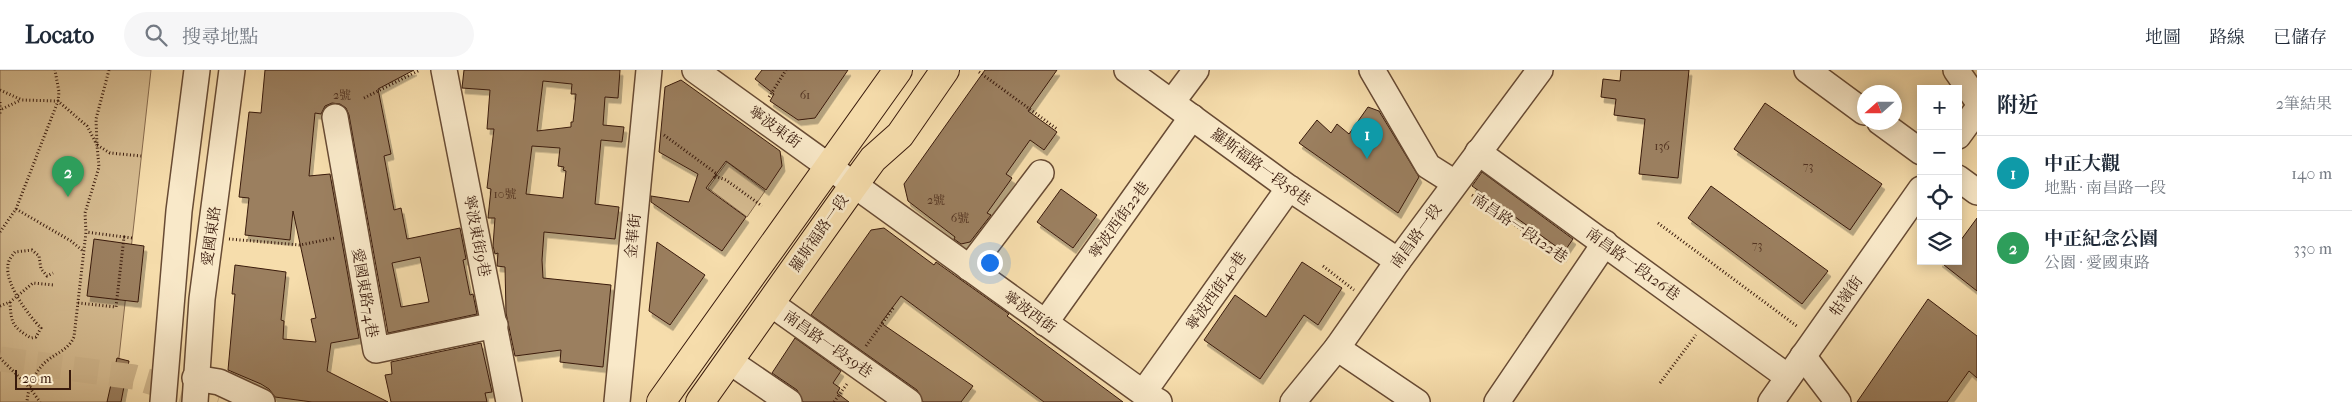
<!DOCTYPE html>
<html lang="zh-TW">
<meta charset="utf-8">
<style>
body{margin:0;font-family:"IM FELL French Canon","Noto Serif TC",serif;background:#f6f6f7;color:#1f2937}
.controls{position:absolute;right:15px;top:15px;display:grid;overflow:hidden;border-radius:0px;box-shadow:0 2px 12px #0003}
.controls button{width:45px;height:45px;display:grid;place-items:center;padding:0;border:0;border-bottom:1px solid #e0e1e3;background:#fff;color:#1f2937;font:25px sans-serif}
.compass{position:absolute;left:1857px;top:15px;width:45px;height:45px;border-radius:50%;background:#fff;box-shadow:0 2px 12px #0003;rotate:249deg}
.scale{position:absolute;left:15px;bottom:12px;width:56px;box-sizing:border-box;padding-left:5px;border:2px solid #391a0c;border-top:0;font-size:14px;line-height:18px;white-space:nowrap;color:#391a0c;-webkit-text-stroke:4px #f9e9c9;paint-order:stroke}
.you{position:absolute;left:989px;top:192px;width:18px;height:18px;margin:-12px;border:4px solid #fff;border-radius:50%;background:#1a73e8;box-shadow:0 0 0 8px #1a73e833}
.badge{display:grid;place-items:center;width:32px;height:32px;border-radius:50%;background:#ea580c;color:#fff;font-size:16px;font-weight:700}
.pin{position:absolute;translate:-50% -41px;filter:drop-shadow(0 1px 2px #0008)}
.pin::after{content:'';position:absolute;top:26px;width:18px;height:15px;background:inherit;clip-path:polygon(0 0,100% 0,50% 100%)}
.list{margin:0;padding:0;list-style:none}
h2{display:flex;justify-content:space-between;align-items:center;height:65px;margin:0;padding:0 20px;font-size:21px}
h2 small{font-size:16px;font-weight:400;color:#747a83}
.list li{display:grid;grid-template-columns:32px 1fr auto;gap:15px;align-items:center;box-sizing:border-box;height:75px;padding:0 20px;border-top:1px solid #e0e1e3}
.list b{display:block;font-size:19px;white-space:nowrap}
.list p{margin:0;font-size:16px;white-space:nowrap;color:#747a83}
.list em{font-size:16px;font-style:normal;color:#747a83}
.icon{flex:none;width:28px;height:28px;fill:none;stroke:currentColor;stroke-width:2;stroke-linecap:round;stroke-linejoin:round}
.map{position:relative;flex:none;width:1977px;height:332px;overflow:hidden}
header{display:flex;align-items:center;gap:30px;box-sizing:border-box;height:70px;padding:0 25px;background:#fff;border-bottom:1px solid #e0e1e3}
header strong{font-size:24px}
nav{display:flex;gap:28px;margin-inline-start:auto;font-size:18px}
.search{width:350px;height:45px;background:#f6f6f7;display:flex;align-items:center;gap:12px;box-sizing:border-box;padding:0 18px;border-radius:28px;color:#747a83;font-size:19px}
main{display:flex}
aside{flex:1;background:#fff}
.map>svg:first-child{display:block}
.green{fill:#d6bc91;stroke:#886b4e}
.building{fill:#9b7f5f;stroke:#391a0c;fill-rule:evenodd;filter:url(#shadow)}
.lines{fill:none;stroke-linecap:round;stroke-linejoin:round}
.minor-tunnel{stroke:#d0b68c;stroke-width:25;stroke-dasharray:25 12;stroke-linecap:butt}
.minor-casing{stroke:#684b34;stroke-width:28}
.major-casing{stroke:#391a0c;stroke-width:30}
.path{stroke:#391a0c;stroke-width:3;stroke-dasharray:1 2.5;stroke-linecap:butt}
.minor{stroke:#f9e9c9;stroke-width:25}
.major{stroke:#f6ddac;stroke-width:28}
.labels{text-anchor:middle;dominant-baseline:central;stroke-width:5;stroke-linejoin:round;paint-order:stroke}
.number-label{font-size:12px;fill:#523321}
.street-label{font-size:15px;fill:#391a0c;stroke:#f9e9c9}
</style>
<header>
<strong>Locato</strong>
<div class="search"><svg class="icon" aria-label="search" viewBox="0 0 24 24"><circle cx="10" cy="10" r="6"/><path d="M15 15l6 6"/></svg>搜尋地點</div>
<nav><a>地圖</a><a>路線</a><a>已儲存</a></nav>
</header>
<main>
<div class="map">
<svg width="1977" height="332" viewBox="0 0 1977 332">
<defs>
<filter id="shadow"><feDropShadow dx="3" dy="5.5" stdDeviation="0" flood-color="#0004"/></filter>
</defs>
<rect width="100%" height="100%" fill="#f6ddac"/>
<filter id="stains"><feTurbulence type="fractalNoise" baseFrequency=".004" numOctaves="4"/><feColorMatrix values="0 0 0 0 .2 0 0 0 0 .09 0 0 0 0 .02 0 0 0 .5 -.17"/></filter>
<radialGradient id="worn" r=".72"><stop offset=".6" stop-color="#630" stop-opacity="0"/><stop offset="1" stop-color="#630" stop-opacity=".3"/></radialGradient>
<g class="green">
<path d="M0,0h151l-37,332h-114z"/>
<path d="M727,92l38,29 -18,26 -39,-29z"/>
</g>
<g class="building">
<path d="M265,0h149l-36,19 13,65 -7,2 10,54 7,-2 6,31 53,-11 6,31 -3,1 7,35 3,-1 4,20 -89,19 -39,-218 -3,-7 -6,-4 -8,-1 -7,3 -4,8 -6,-1 -6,63 21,-2 29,164 -28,5 -4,28 61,31h-76l-37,-5 -6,-8 -8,-5 -33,-14 7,-76h-3l3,-29 51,7 -5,48 3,1 -1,18 33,3 -5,-23 5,-1 -23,-107 -3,29 -45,-5 4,-37 -10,-1 10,-85 12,1zM420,187l9,45 -28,5 -9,-44z"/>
<path d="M464,0h156l-2,28 -13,-1 -2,28 21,2 -2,15 -21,-2 -6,64 24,3 -4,32 -71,-7 -2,28 1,18 68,7 -8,82 -43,-5 1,-12 -46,6 -9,-43 -1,-46 -8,-1 1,-13 -3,1 -2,-8 2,-28h-7l3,-29 -4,-1 7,-59h-7l3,-39 -28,-2zM543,11l29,3 -1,10h5l-3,28h-2v5l-34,4zM532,76l28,2 -2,18 6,1 -1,3 3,1 -3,27 -37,-4z"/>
<path d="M762,0h86l-33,48 -17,2 -28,-19 4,-7 -19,-15z"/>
<path d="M985,0h72l-29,41 29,21 -13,18 -14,-10 -24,34 6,4 -25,35 4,2 -21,27 -9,2 -7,-5 1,-2 -47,-36 -4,-17z"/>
<path d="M1621,0h68l-11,108 -39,-4 6,-55 -31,-4 2,-16 -15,-2 2,-18 17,2z"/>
<path d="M681,10l99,71 2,15 -16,24 -40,-29 -20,27 40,29 -24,34 -71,-49v-6l38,6 9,-28 -39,-22 6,-65z"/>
<path d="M1765,33l117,81 -32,46 -116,-81z"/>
<path d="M1368,37l11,4 40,66 -21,36 -99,-70 18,-23 14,13 6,-9 12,10z"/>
<path d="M1482,102l91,67 -9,13 -92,-66z"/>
<path d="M1711,116l117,85 -26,33 -114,-86z"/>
<path d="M1061,119l36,26 -24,33 -36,-26z"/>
<path d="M1977,148v73l-38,-30h19v-17z"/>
<path d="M884,158l50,37 2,-3 73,52 -2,2 116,86h-79l-143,-106 -20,27 92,63 -12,16h-38l-6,-12 -106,-75 60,-85z"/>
<path d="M94,169l50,7 -6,56 -51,-6z"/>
<path d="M657,172l48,33 -35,50 -21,-14z"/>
<path d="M1302,192l40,26 -24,37 -14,-10 -44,64 -56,-39 31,-45 31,22z"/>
<path d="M1928,229l49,37v42l-8,-7 -22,31h-90z"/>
<path d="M795,268l46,33 -8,12 7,5 -3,5 12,9h-46l-6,-12 -25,-17z"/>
<path d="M481,273l11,49 -7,1 2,9h-96l-6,-27 7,-1 -1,-12z"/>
<path d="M117,288l12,3 -8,41h-14z"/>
</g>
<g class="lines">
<path class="minor-tunnel" d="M0,289l134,18 84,25"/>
<g class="minor-casing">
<g id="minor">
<path d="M444,0l65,332"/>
<path d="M695,0l448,323 16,9"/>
<path d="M1127,0l162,118 109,73"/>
<path d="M1372,0l56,96 27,17"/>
<path d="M1807,0l57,42"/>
<path d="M1956,0l21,30"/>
<path d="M1172,32l24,-32"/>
<path d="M335,47l41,233 119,-25"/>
<path d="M1880,52l41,30"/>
<path d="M1958,66l19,-26"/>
<path d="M1478,82l310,225"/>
<path d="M1958,108l19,14"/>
<path d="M969,198l72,-95"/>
<path d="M770,233l139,99"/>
<path d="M1045,253l147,-206"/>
<path d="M1337,278l80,54"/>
<path d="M1803,286l35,46"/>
<path d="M729,291l60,41"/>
<path d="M195,308l24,4 43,20"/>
<path d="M1143,323l146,-205"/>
<path d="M163,332l16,-191 18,-141"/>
<path d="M195,332l7,-103 30,-229"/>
<path d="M617,332l32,-332"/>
<path d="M1293,332l44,-54 61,-87 142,-191"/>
<path d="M1497,332l108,-159"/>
<path d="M1771,332l150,-213"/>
</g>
</g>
<g class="major-casing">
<g id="major">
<path d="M661,332l237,-332"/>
<path d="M700,332l154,-217 19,-26 27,-24 45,-65"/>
</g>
</g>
<g class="path">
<path d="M109,0l-13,49 1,26 13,8 31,3"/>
<path d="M979,2l78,57"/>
<path d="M0,20l22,10 36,1 29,25 10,19 2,22 -14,46 1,19 -12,105c-6,13 -16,15 -26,23 -13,10 -20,27 -21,42"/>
<path d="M769,27l17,-27"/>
<path d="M364,28l56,-28"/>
<path d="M0,32v14"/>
<path d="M2,39l19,-9"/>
<path d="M664,65l53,39 -4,5"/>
<path d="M715,106l11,4 36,26"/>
<path d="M1472,125l95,66"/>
<path d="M16,139l55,32 12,10"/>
<path d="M1658,153l140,104"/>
<path d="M0,162l16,-23 42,-108 1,-9 -4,-22"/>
<path d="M124,167l8,1"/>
<path d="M229,169l71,6 35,-7"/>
<path d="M1323,196l31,24"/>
<path d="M10,232c1,22 3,25 21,36l5,-1 5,-9c-12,-12 -36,-44 -33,-62 0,-6 4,-10 7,-14l17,-2 7,6 2,13 6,7 6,-3"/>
<path d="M78,233l38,4 8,-70 -38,-5"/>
<path d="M0,236l10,-4 23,-19 21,2"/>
<path d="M866,276l28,-39"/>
<path d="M0,288l30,30 10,14"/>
<path d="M1660,313l36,-48"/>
<path d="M834,332l13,-18"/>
</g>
<use href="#minor" class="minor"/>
<use href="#major" class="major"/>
</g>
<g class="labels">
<g class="number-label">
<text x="342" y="25">2號</text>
<text x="805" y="25">61</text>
<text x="1662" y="76">136</text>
<text x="1808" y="96">73</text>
<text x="505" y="124">10號</text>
<text x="936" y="130">2號</text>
<text x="960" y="148">6號</text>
<text x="1757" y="175">73</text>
</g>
<g class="street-label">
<text transform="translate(775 57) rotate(36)">寧波東街</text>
<text transform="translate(1261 97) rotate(36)">羅斯福路一段58巷</text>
<text transform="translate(1119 150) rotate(-54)">寧波西街22巷</text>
<text transform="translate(1520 158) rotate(34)">南昌路一段122巷</text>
<text transform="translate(819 163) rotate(-55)">羅斯福路一段</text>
<text transform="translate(211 166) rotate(-82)">愛國東路</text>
<text transform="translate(477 166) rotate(79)">寧波東街9巷</text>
<text transform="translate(633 166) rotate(-84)">金華街</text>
<text transform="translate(1416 166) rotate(-54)">南昌路一段</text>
<text transform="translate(1633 194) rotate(36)">南昌路一段126巷</text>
<text transform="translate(1216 221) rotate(-55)">寧波西街40巷</text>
<text transform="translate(365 223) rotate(80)">愛國東路74巷</text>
<text transform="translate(1846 226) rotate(-55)">牯嶺街</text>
<text transform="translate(1030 242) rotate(36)">寧波西街</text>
<text transform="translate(828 274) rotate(35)">南昌路一段59巷</text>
</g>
</g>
<rect width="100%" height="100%" filter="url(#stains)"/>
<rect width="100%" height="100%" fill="url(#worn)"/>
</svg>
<div class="controls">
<button>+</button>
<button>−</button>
<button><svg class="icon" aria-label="locate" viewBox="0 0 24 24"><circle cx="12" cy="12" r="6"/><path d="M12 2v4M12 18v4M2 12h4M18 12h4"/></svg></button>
<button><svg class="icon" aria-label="layers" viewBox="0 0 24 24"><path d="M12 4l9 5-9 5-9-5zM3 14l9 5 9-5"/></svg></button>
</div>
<svg class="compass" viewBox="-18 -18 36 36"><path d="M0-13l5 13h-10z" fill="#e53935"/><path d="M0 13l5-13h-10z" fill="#747a83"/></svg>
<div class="scale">20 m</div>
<div class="you"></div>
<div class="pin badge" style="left:1367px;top:89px;background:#0f9aa8">1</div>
<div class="pin badge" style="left:68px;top:127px;background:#2e9e5b">2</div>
</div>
<aside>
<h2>附近<small>2筆結果</small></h2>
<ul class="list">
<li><span class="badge" style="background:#0f9aa8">1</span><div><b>中正大觀</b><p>地點 · 南昌路一段</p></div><em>140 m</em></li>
<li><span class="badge" style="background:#2e9e5b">2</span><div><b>中正紀念公園</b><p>公園 · 愛國東路</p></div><em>330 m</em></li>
</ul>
</aside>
</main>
